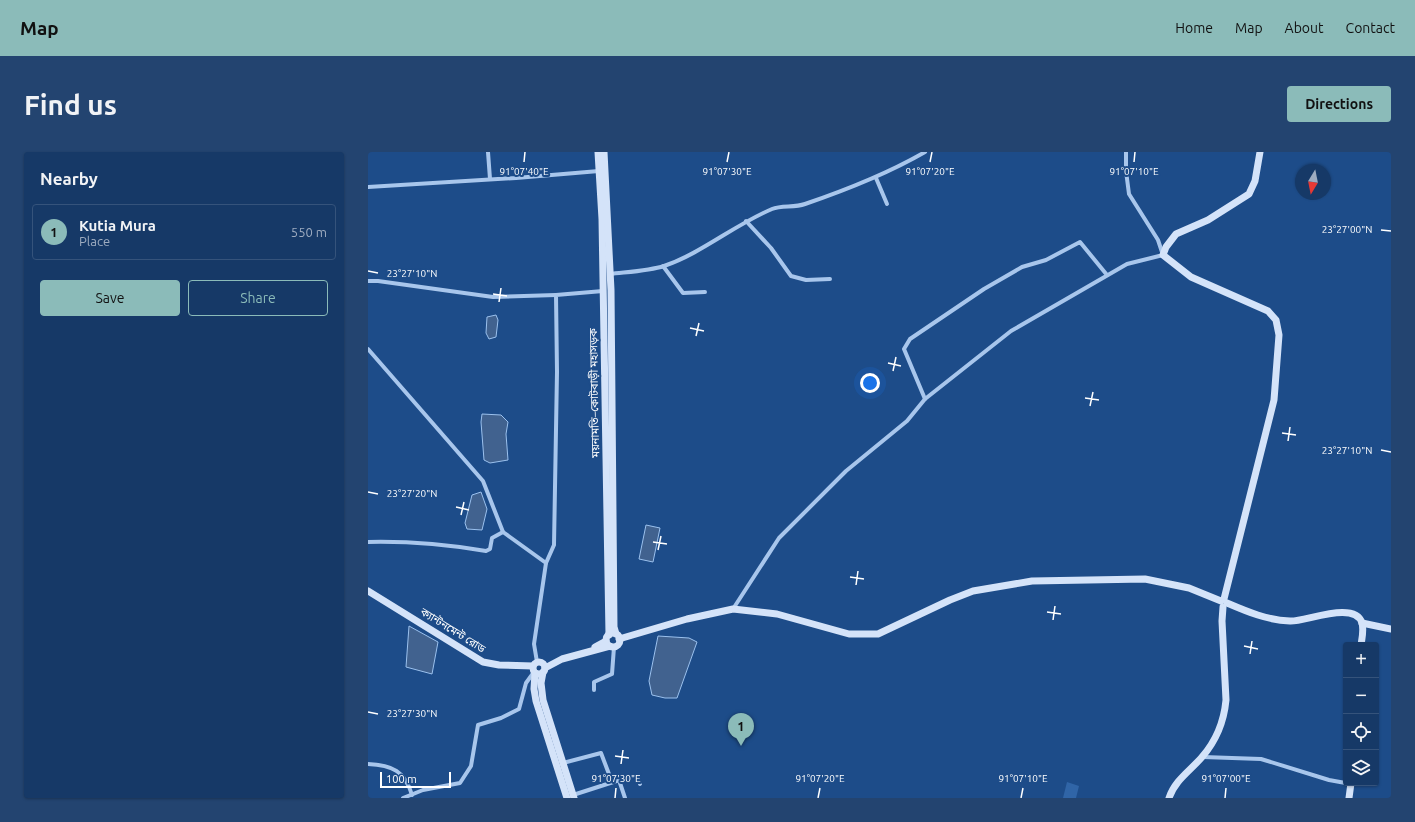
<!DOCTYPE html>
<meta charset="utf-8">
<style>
body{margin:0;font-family:Ubuntu,"Noto Sans Bengali",sans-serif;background:#234470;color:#f1f3f6}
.controls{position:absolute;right:12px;bottom:12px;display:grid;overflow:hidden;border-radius:4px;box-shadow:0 1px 3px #0004}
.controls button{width:36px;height:36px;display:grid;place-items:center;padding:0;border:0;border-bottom:1px solid #35537b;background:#163967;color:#f1f3f6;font:20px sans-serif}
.compass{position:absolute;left:927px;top:12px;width:36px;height:36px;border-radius:50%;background:#163967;box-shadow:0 1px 3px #0004;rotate:190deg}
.scale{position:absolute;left:12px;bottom:10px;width:71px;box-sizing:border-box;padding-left:4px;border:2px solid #fff;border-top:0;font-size:11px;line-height:14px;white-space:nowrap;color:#fff;-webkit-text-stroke:3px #1d4c89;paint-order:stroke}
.you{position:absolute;left:502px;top:231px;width:14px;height:14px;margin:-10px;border:3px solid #fff;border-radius:50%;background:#1a73e8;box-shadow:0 0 0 6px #1a73e833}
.badge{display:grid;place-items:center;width:26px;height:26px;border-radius:50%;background:#8bbbb9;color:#111;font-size:13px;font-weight:700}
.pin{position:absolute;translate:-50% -33px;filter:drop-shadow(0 1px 2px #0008)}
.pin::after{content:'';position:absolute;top:21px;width:14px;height:12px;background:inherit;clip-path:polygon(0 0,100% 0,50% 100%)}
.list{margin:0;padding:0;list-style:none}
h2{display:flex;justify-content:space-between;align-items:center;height:52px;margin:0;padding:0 16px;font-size:17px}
h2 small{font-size:13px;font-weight:400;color:#9eacc0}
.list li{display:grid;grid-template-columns:26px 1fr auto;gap:12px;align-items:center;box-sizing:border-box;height:56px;margin:0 8px 8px;padding:0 8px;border:1px solid #35537b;border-radius:4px}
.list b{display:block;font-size:15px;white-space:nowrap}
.list p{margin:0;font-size:13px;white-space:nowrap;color:#9eacc0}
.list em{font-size:13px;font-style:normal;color:#9eacc0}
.actions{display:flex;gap:8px;padding:12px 16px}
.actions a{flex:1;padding:9px 0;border:1px solid #8bbbb9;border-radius:4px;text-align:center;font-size:14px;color:#8bbbb9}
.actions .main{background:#8bbbb9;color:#111}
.icon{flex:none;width:22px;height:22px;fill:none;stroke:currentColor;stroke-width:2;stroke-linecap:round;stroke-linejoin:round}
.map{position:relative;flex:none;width:1023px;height:646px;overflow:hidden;border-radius:4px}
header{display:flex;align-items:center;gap:24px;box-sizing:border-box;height:56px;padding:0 20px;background:#8bbbb9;color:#111}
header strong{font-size:19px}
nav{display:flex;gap:22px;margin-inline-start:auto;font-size:14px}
.intro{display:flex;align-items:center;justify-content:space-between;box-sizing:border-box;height:96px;padding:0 24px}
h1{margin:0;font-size:28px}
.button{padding:10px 18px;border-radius:4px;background:#8bbbb9;color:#111;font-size:14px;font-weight:700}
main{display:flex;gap:24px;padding:0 24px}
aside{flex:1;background:#163967;border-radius:4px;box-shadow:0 1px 3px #0004}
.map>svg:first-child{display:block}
.green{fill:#3065a7}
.water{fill:#41628f;stroke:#9bc1ee}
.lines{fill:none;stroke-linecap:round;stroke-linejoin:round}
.street{stroke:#a8c6ec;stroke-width:4}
.secondary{stroke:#d4e3f9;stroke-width:7}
.ticks{fill:none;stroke:#fff;stroke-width:1.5}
.labels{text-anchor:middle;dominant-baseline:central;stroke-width:4;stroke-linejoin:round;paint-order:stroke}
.street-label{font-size:11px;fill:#fff;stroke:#1d4c89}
.ticks-label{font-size:10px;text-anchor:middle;fill:#fff;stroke:#1d4c89;stroke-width:4;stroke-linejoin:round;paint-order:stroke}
</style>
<header>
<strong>Map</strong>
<nav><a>Home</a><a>Map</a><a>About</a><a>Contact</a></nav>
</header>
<div class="intro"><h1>Find us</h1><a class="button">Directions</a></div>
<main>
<aside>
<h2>Nearby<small></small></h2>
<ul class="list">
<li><span class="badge">1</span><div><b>Kutia Mura</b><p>Place</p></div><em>550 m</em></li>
</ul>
<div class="actions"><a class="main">Save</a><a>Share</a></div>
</aside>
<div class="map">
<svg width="1023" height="646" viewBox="0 0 1023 646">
<rect width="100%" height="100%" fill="#1d4c89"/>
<path class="green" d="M699,630l12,4 -3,12h-13z"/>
<g class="water">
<path d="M128,163l2,5 -2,17 -7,2 -3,-6 1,-16z"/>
<path d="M114,262l19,1 7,7 -2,12 2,26 -18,3 -6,-3 -3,-38z"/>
<path d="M113,340l6,17 -5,21 -15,-1 -2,-6 7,-28z"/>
<path d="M278,373l14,3 -7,34 -14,-3z"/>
<path d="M41,474l29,16 -6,32 -26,-7z"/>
<path d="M290,484l31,2 8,4 -20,56h-12l-13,-3 -3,-14z"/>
</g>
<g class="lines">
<g class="street">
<path d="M120,0l2,27"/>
<path d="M508,26l11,26"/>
<path d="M0,35l148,-9 83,-7"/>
<path d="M378,69l25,27 20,28 15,4 24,-1"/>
<path d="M295,114l20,27 22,-1"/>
<path d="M242,122c16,-2 39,-3 54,-8 38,-13 70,-41 108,-57 10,-4 22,-1 33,-5 41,-14 82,-30 120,-52"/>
<path d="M0,129h10l115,16 63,-2"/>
<path d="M0,197l115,132 20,51 43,31 -12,81 3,18"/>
<path d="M557,247l-21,-50 6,-10 74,-50 38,-22 24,-7 34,-18 27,33"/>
<path d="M0,390c43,-1 76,2 118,9l4,-2 2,-11 11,-6"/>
<path d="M178,411l8,-18 3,-173 -1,-77 47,-4"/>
<path d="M365,457l46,-71 67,-67 61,-50 18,-22 86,-68 116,-67 36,-9 -5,-15 -29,-46 -3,-23v-19"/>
<path d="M226,538v-8l18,-8 2,-27"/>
<path d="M835,605l58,2 68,21 22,4"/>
<path d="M195,611l38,-10 11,29"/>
<path d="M0,612c24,1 37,7 44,31"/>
<path d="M251,628l6,18"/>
<path d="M205,643l59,-19 5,1 3,7"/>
<path d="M35,646l20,-8 37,-7 11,-17 7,-41 23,-7 18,-9 7,-26 8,-11"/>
</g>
<g class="secondary">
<path d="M230,0l4,67 7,416"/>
<path d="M236,0l7,138 3,337 2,7"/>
<path d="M0,439l115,71 16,3 34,1"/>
<path d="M856,447l50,-199 5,-65 -3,-15 -8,-9 -77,-34 -28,-22 3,-8 10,-13 32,-14 41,-26 6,-13 5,-29"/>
<path d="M859,451c21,9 40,17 63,18 15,1 65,-21 72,2 2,7 0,15 -1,22"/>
<path d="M994,471l29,6"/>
<circle cx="245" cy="488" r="7"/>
<path d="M251,487l68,-20 46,-10 44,5 72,20h29l72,-34 23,-9 59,-10 113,-2 44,9 32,13"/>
<path d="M227,495l11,-6"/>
<circle cx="171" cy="516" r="6"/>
<path d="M177,516l17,-9 48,-13"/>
<path d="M175,520l-2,11 2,17 31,98"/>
<path d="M167,521l-1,16 2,12 31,97"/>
<path d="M801,646c6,-18 21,-27 33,-41 14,-16 22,-36 24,-57l-4,-79 1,-14"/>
<path d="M981,646l2,-15"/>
</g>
</g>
<path class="ticks" d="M156,10l1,-10M359,10l2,-10M562,10l2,-10M766,10l1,-10M1013,78l10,1M0,119l10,2M125,142l14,2M131,150l2,-14M322,176l14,3M328,184l3,-13M520,211l13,3M525,219l3,-14M717,246l14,2M722,254l3,-14M914,281l14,2M920,289l2,-14M1013,298l10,2M0,340l10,2M88,355l13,3M93,363l3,-13M285,390l14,2M290,398l3,-14M482,425l14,2M488,433l2,-14M679,460l14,2M685,468l2,-14M876,494l14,3M882,502l2,-13M0,560l10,2M247,604l14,2M253,612l2,-14M247,646l1,-10M450,646l2,-10M653,646l2,-10M857,646l1,-10"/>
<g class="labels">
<g class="street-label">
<text transform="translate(226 241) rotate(-91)">ময়নামতি–কোটবাড়ী মহাসড়ক</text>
<text transform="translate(85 478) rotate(32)">ক্যান্টনমেন্ট রোড</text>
</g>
</g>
<g class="ticks-label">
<text x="156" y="23">91°07'40"E</text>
<text x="359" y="23">91°07'30"E</text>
<text x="562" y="23">91°07'20"E</text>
<text x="766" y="23">91°07'10"E</text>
<text x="979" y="81">23°27'00"N</text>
<text x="44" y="125">23°27'10"N</text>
<text x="979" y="302">23°27'10"N</text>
<text x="44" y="345">23°27'20"N</text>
<text x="44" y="565">23°27'30"N</text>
<text x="248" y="630">91°07'30"E</text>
<text x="452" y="630">91°07'20"E</text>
<text x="655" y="630">91°07'10"E</text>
<text x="858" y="630">91°07'00"E</text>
</g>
</svg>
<div class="controls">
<button>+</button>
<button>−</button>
<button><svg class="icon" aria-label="locate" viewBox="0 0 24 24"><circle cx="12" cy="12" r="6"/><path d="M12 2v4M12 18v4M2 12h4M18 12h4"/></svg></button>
<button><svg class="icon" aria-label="layers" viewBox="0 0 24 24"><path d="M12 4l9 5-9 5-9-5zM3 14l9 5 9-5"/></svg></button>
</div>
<svg class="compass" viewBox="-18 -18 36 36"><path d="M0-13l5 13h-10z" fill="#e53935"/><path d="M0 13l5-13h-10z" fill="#9eacc0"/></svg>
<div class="scale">100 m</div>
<div class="you"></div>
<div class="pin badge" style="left:373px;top:594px">1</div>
</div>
</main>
